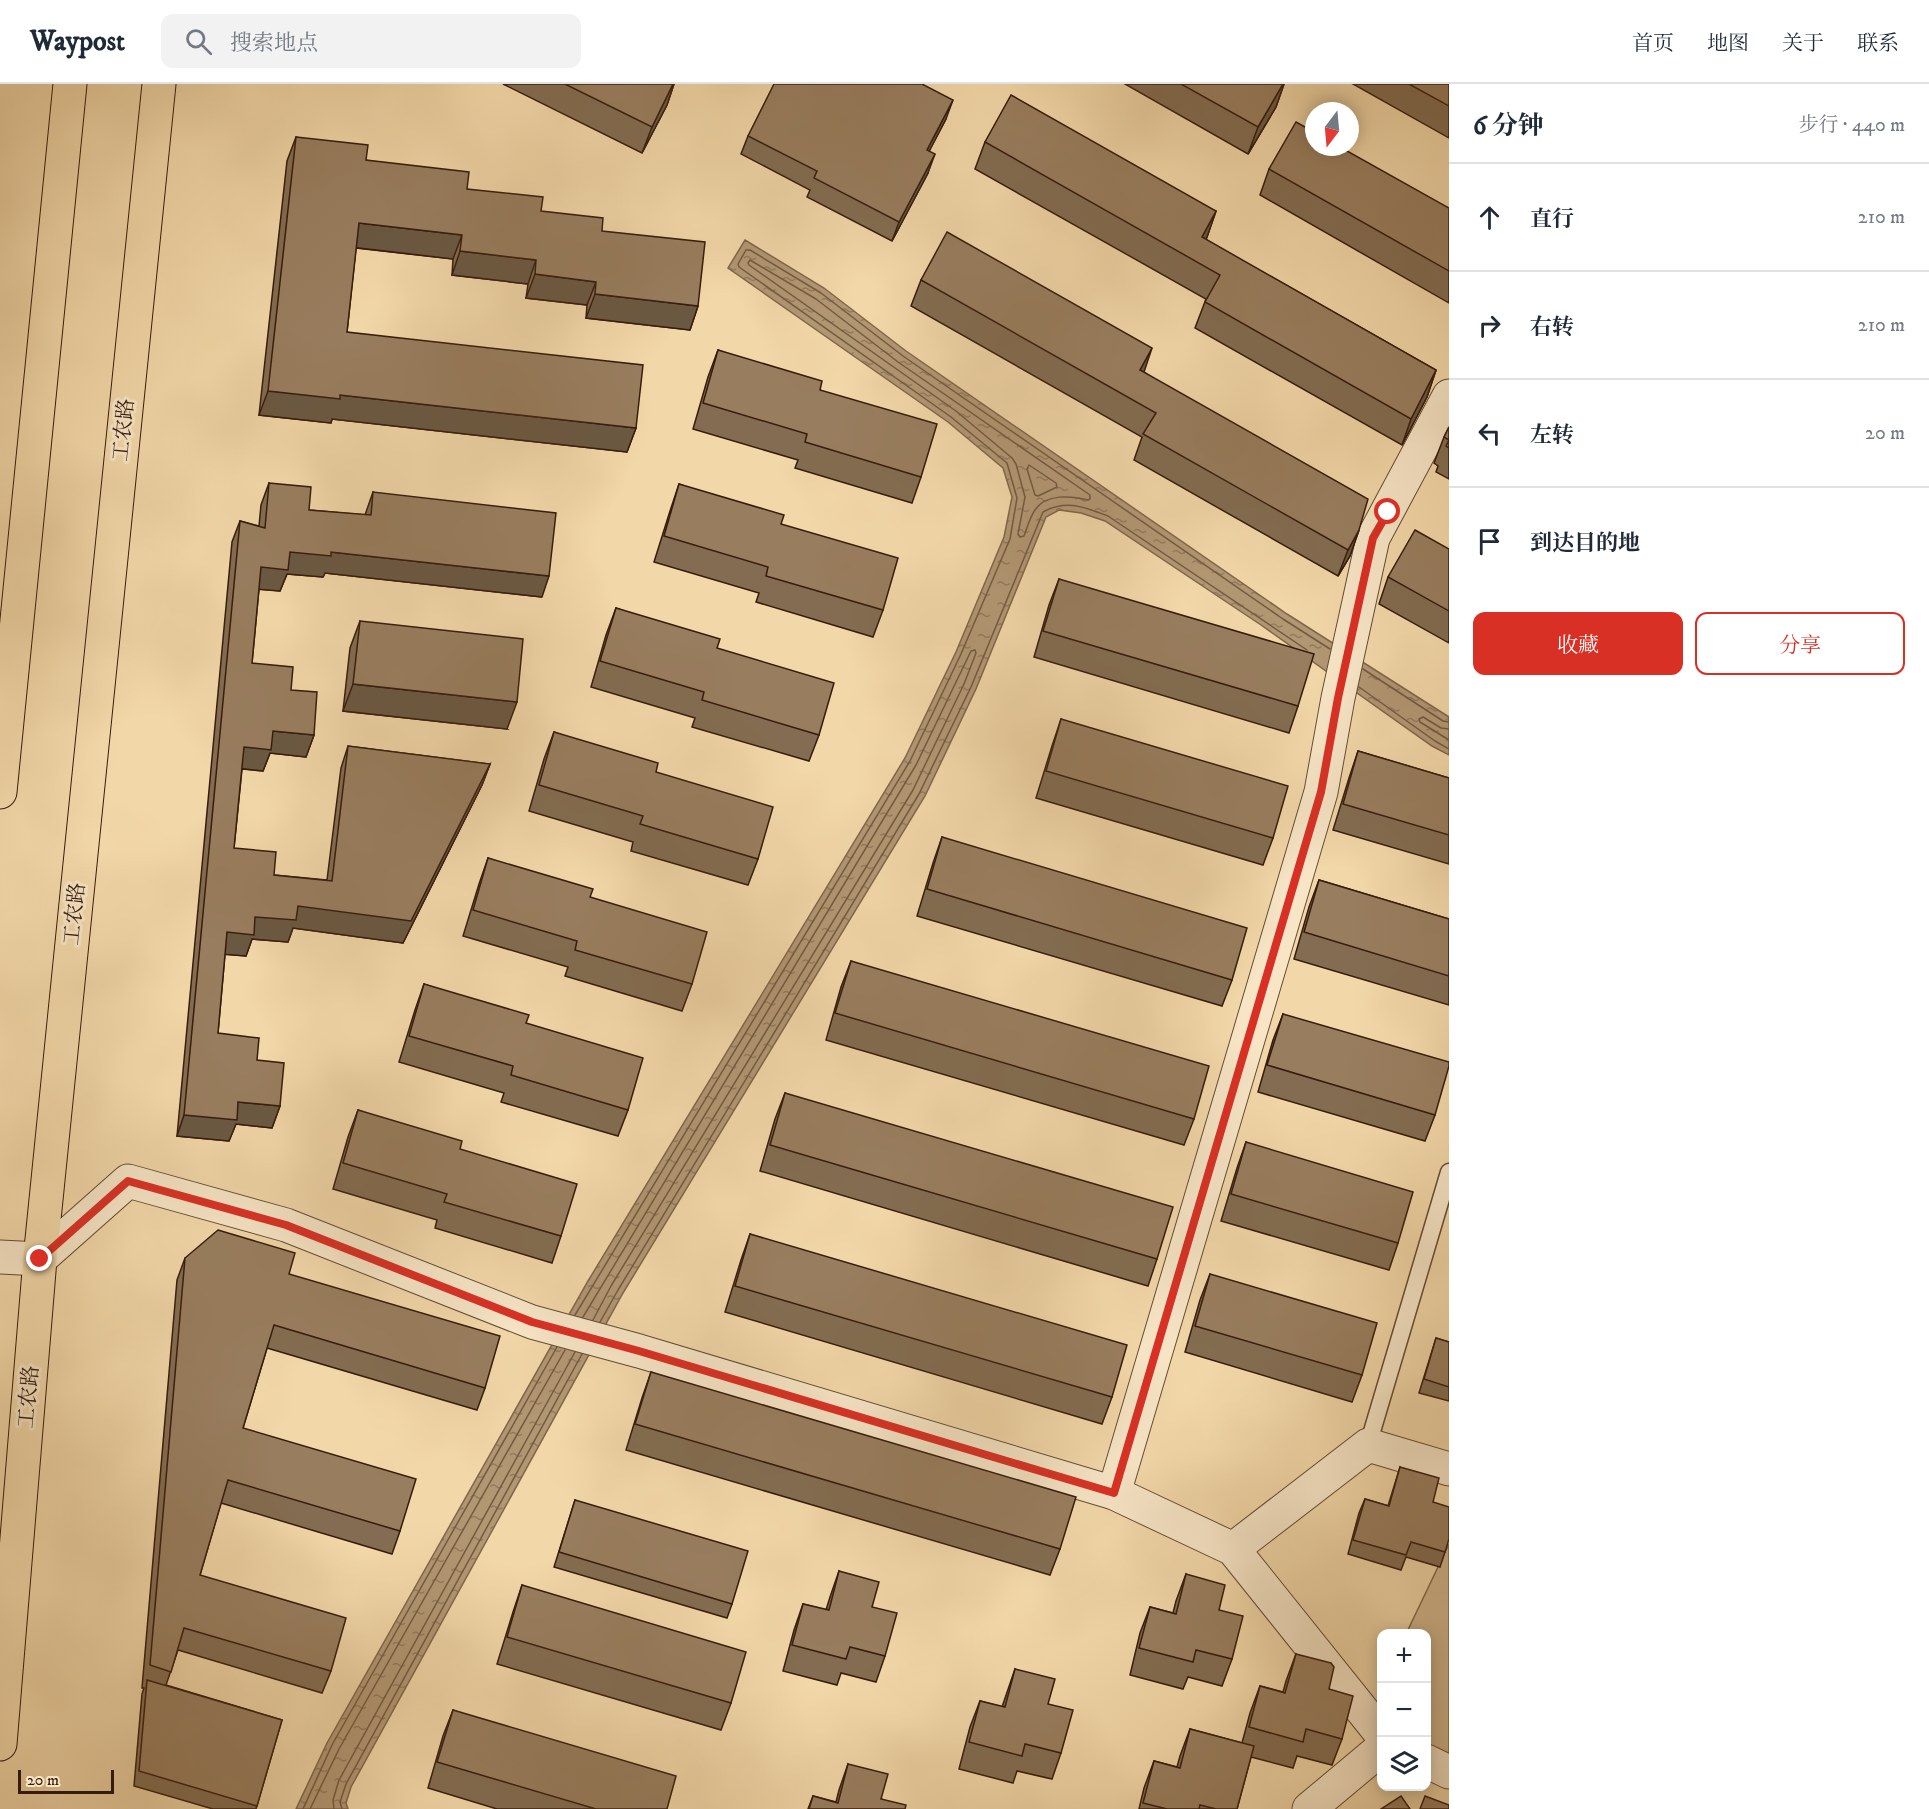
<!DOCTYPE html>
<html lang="zh">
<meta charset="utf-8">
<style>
body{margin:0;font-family:"IM FELL DW Pica","Noto Serif SC",serif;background:#f2f2f3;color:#1f2937}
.controls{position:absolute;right:18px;bottom:18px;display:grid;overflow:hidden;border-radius:12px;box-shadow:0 3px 15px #0003}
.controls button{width:54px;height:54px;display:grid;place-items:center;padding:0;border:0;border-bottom:2px solid #e0e1e3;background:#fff;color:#1f2937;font:30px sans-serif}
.compass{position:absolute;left:1305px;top:18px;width:54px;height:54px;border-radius:50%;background:#fff;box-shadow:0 3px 15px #0003;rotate:196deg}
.scale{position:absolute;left:18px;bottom:15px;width:96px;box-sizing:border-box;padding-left:6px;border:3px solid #371c0d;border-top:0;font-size:16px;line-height:21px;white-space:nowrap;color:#371c0d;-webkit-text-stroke:4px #f7e5c6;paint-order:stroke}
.stop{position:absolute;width:18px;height:18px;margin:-14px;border:4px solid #d93025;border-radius:50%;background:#fff}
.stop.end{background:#d93025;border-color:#fff;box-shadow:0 2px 6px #0008}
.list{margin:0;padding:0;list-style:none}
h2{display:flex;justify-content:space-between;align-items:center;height:78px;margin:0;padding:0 24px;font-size:26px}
h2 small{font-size:20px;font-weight:400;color:#747a83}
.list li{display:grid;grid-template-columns:39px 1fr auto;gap:18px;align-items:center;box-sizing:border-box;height:108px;padding:0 24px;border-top:2px solid #e0e1e3}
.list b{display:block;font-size:22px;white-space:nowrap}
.list em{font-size:20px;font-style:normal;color:#747a83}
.actions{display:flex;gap:12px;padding:18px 24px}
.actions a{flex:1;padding:14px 0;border:2px solid #d93025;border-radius:12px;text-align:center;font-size:21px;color:#d93025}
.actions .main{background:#d93025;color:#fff}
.icon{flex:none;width:33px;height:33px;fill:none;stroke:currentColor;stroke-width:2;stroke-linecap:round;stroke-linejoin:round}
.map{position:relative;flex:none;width:1449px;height:1725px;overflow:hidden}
header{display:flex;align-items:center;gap:36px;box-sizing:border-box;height:84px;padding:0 30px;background:#fff;border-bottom:2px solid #e0e1e3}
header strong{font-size:28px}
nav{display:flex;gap:33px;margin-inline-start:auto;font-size:21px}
.search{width:420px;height:54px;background:#f2f2f3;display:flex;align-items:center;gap:15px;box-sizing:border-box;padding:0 21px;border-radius:12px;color:#747a83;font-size:22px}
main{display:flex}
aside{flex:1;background:#fff}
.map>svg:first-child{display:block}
.pitch{fill:#d2b78e;stroke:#846a4e;stroke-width:1.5}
.water{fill:url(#water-ripples);stroke:#81664a;stroke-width:1.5}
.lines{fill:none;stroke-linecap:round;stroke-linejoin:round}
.shore{stroke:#745a40;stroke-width:1.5}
.service-casing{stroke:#664b34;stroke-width:19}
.minor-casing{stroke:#664b34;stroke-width:35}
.tertiary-casing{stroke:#664b34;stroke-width:35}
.primary-casing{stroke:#371c0d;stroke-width:35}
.service{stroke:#f7e5c6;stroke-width:16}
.minor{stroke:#f7e5c6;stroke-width:33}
.tertiary{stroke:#f7e5c6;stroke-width:33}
.primary{stroke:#f2d7a8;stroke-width:33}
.wall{fill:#836c51;stroke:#371c0d;stroke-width:1.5}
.shaded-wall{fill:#6a5842;stroke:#371c0d;stroke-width:1.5}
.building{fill:#987d5e;stroke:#371c0d;stroke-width:1.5}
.route{stroke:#d93025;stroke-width:8}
.labels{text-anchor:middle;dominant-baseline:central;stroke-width:6;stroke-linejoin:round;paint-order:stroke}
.street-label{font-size:21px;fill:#371c0d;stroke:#f7e5c6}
</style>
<header>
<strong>Waypost</strong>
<div class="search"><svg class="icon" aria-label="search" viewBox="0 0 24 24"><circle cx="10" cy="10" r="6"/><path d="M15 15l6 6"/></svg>搜索地点</div>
<nav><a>首页</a><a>地图</a><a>关于</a><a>联系</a></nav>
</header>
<main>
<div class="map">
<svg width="1449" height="1725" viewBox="0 0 1449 1725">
<defs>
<pattern id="water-ripples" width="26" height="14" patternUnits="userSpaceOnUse" patternTransform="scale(1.5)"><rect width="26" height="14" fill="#b29773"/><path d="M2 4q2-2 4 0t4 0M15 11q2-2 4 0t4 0" fill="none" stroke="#927a5d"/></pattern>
</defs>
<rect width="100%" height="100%" fill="#f2d7a8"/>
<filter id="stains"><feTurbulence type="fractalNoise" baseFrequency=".00333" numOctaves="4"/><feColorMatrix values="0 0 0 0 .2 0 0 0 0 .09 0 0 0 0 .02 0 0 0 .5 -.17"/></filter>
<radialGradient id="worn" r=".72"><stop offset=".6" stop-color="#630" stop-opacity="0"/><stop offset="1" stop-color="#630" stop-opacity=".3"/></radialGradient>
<path class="pitch" d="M1449,1460v211l-22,-11 -1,-110h-20z"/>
<path class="water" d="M745,156l79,48 82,63 381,263 162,103v38l-17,-9 -171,-121 -156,-104 -24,-8 -22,-3 -13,7 -70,172 -51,107 -302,497 -272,494 -5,16 2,6h-52l31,-66 261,-462 317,-523 51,-106 48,-115 8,-40 -9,-29 -55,-46 -220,-154z"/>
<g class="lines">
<g class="shore">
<path d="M750,176l66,39 82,63 192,133v4l-2,1c-16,-4 -42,-7 -53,10 -5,7 -8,18 -11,26l-4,1 -2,-3 7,-37 -9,-33 -4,-6 -56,-47 -207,-146 -1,-2z"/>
<path d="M1029,381l27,18 1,4 -19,9 -3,-1 -8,-26z"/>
<path d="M1363,585l80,52 6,1"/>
<path d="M1359,603l76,54 14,8"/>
<path d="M1449,645l-8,-1 -18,-11 -4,2 1,3 29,18"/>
<path d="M575,1231l335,-554 51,-107 49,-115 7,-41 -10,-35 -56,-46 -212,-150 -1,-3 8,-14h4l71,43 82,63 380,263 47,30"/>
<path d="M583,1233l333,-552 55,-114 4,-1 1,3 -12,31 -51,106 -302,496 -18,34"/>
<path d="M600,1238l18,-32 301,-496 52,-107 72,-175c23,-13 41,-5 65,4l199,134"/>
<path d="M303,1725l29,-64 225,-398"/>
<path d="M310,1725l29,-60 226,-399"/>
<path d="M334,1725l-1,-9 6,-20 236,-428"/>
<path d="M342,1725l-2,-7 6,-18 236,-430"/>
</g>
<g class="service-casing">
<path id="service" d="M1368,1361l81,-273"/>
</g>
<g class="minor-casing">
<g id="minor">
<path d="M40,1175l88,-78 158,44 246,97 107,29 475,142 119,56 149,186"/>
<path d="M1114,1409l207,-701 17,-94 35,-160 76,-142"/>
<path d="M1233,1465l135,-104 81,24"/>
<path d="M1426,1677l23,11"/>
<path d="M1309,1725l73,-61"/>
</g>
</g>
<g class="tertiary-casing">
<path id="tertiary" d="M0,1173l40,2"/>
</g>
<g class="primary-casing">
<g id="primary">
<path d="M0,708l70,-708"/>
<path d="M0,1660l40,-485 119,-1175"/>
</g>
</g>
<use href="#service" class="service"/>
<use href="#minor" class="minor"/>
<use href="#tertiary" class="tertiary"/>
<use href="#primary" class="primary"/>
</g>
<g class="wall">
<path d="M503,0h171l-7,21 -25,48z"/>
<path d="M1125,0h159l-8,23 -28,47z"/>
<path d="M1353,0h96v54z"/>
<path d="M946,35l-17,32 -1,22 -36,68 -85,-44 3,-7 -69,-36 7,-18z"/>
<path d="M296,53l70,23 101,29 135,42 96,75 -8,24 -104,-12 1,-13 -61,-7 2,-14 -76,-9 1,-16 -97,-11 -9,84 289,96 -9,24 -295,-33 -1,4 -72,-8 28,-254z"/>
<path d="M985,58l231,69 -10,29 230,130 -9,27 -25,48 -207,-117 11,-29 -231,-130z"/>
<path d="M1269,85l180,39v95l-189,-108z"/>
<path d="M921,196l223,92 215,158 -9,26 -12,20 -204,-116 8,-23 -231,-131z"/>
<path d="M718,266l102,40 101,87 -9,26 -117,-35 3,-8 -105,-31 15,-52z"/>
<path d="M1449,343v52l-13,-7 2,-6 -4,-3 10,-26z"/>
<path d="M269,399l40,27 56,5 8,-23 169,105 -217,-24 -2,4 -36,-3 -7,17 -21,-2 -7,74 39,27 23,45 -8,22 -36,-4 -7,18 -21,-2 -8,79 40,27 53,5 14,-112 7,-22 142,18 -8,21 -79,158 -110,-15 -5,14 -36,-3 -6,17 -21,-2 -7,79 39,27 23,46 -8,22 -36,-4 -7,17 -52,-5 55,-594 8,-21 19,5 2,-21z"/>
<path d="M679,400l102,40 102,86 -10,27 -117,-35 3,-9 -105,-31 16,-51z"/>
<path d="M1449,465v94l-70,-39 9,-27z"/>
<path d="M1059,495l239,127 -9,27 -255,-76 15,-52z"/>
<path d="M616,524l101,40 102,87 -10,26 -117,-34 3,-9 -104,-31 15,-52z"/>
<path d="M360,537l147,108 -164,-18 7,-63z"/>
<path d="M1061,635l212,119 -10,27 -227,-67 16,-52z"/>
<path d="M554,648l102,40 102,87 -10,26 -117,-34 2,-9 -104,-31 15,-52z"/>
<path d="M1358,667l91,27v86l-116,-34 16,-52z"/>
<path d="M942,753l290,143 -10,26 -305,-90 16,-53z"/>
<path d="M488,774l102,39 102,87 -10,27 -117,-35 3,-9 -105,-31 16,-52z"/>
<path d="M1319,796l130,39v86l-155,-46 15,-52z"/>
<path d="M851,877l343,158 -10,26 -358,-105 15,-53z"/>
<path d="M424,900l102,39 102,87 -10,26 -117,-34 3,-9 -105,-31 16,-52z"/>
<path d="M1283,930l152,101 -10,26 -167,-49 15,-52z"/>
<path d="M785,1009l372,166 -9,27 -388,-115 15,-52z"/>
<path d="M358,1026l102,39 101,87 -9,27 -117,-35 2,-8 -104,-31 15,-52z"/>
<path d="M1246,1058l152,101 -9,27 -168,-49 16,-53z"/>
<path d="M750,1150l362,163 -10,27 -377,-112 16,-52z"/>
<path d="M185,1174l104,16 196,114 -8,22 -210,-62 -24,80 157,103 -8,23 -171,-51 -21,72 131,96 -9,22 -144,-43 -12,35 116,35 -26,89h-43l-79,-23 8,-92 2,-6h-2l35,-408z"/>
<path d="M1210,1190l152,101 -10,27 -167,-50 15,-52z"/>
<path d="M1436,1254l13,4v59l-30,-8z"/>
<path d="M651,1288l409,177 -10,26 -424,-125 16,-52z"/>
<path d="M1400,1383l33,35 12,50 -5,15 -34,-10 -5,13 -53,-16 11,-41 6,-14 23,7z"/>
<path d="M575,1416l157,104 -5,14 -173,-51z"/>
<path d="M839,1487l33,36 13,49 -9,26 -35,-9 -4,12 -54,-14 11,-41 9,-26 23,6 4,-13z"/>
<path d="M1186,1490l33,36 13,49 -10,27 -34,-9 -5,12 -53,-14 10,-42 10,-26 23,6 3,-12z"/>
<path d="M522,1501l209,118 -10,27 -224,-66 16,-52z"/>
<path d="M1296,1570l33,35 13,50 -10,26 -35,-9 -4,12 -42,-11 -14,52h-98l5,-21 10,-27 23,6 3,-11 10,-27 52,14 8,-30 10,-27 23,6 3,-11z"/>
<path d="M1015,1585l33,35 13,49 -9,26 -35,-8 -4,12 -54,-14 11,-42 10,-26 22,6z"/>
<path d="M453,1626l214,99h-170l-69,-21 15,-52z"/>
<path d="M848,1680l33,35 24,10h-97l5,-13 23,6 3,-12z"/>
</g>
<g class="shaded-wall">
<path d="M673,0h1l-7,21 -25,48 10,-26z"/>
<path d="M1283,0h1l-8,23 -28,47 10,-27z"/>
<path d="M953,16l-7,19 -26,50 7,-19z"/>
<path d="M935,70l-7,19 -36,68 7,-19z"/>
<path d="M1216,127l-9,26 -13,24 8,-24z"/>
<path d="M359,139l103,12 -9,24 -103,-12z"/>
<path d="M460,167l76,9 -8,24 -76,-9z"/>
<path d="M535,190l61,8 -9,23 -61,-7z"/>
<path d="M595,210l103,12 -8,24 -104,-12z"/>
<path d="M1152,264l-9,27 -3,-5z"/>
<path d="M1436,286l-9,27 -25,48 9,-26z"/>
<path d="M268,307l72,4 296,33 -9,24 -295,-33 -1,4 -72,-8z"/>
<path d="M1359,446l-9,26 -12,20 10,-26z"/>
<path d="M290,468h41l218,24 -7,21 -217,-24 -2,4 -36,-3 -7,17 -27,-2 8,-22z"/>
<path d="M353,600l164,18 -10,27 -164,-18z"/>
<path d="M273,647l41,4 -8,22 -36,-4 -7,18 -27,-3 8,-21z"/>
<path d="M490,680l-8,21 -79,158 -110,-15 -5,14 -36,-3 -6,17 -26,-2 7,-22 28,-15 43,-11z"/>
<path d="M238,1018l42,4 -8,22 -36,-4 -7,17 -52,-5 7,-21z"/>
</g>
<g class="building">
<path d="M565,0h108l-21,43z"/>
<path d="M774,0h148l31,16 -26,50 8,4 -36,68 -85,-44 3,-7 -69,-35z"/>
<path d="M1181,0h102l-25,43z"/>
<path d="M1409,0h40v22z"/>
<path d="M1011,11l205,116 -14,26 234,133 -25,49 -206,-117 15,-27 -235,-133z"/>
<path d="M1296,38l18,10v15h26l109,61v63l-180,-102z"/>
<path d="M296,53l72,8 -2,15 103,12 -2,17 76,8 -2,14 62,7 -1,13 103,11 -7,64 -103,-12 1,-12 -61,-8 1,-14 -76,-9 2,-16 -103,-12 -12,109 296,33 -7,63 -296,-33v4l-72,-8z"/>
<path d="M947,148l205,116 -12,22 228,129 -9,31 -11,20 -205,-116 13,-21 -235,-133z"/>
<path d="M718,266l104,31 -2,9 117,34 -16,53 -116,-35 2,-8 -104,-31z"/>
<path d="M1449,343v21l-3,-2 3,-6 -5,-3z"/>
<path d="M269,399l42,4 -2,23 62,5 2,-23 183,21 -7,63 -218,-24v4l-41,-4 -2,18 -27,-3 -9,96 41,4 -2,23 26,2 -3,43 -41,-4 -2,19 -27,-3 -10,101 42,4 -2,23 58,6 16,-135 142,18 -79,157 -113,-15 -2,14 -41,-3 -1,18 -27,-3 -9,101 41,5 -2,22 27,3 -4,43 -42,-4 -1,18 -53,-5 56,-594 25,7z"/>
<path d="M679,400l105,31 -3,9 117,34 -15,52 -117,-34 2,-9 -104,-31z"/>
<path d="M1415,446l34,19v62l-61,-34z"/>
<path d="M1059,495l255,75 -16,52 -255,-75z"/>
<path d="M616,524l104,31 -3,9 117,35 -15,52 -117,-35 2,-8 -104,-31z"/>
<path d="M360,537l163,18 -6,63 -164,-18z"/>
<path d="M1061,635l227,67 -15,52 -227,-67z"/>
<path d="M554,648l104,31 -2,9 117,35 -15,52 -118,-35 3,-8 -104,-31z"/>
<path d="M1358,667l91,27v57l-106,-31z"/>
<path d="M942,753l305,91 -15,52 -305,-91z"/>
<path d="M488,774l105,31 -3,8 117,35 -15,52 -117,-34 2,-9 -104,-31z"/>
<path d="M1319,796l130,39v57l-145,-44z"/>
<path d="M851,877l358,105 -15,53 -359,-106z"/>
<path d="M424,900l105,31 -3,8 117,35 -15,52 -117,-35 2,-9 -104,-30z"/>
<path d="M1283,930l166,48v4l-14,49 -168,-50z"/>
<path d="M785,1009l388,114 -16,52 -387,-114z"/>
<path d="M358,1026l104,31 -2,8 117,35 -16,52 -117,-34 3,-8 -104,-31z"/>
<path d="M1246,1058l167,50 -15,51 -167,-49z"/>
<path d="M218,1146l77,23 -6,21 211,62 -15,52 -211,-63 -31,103 173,51 -16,52 -172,-51 -28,95 146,43 -15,53 -147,-43 -13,44 -21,-7 35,-407z"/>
<path d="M750,1150l377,111 -15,52 -377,-111z"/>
<path d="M1210,1190l167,49 -15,52 -167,-49z"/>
<path d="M1436,1254l13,4v45l-25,-8z"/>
<path d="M651,1288l425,125 -16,52 -425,-125z"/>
<path d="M1400,1383l39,11 -6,24 16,5v32l-4,13 -34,-10 -5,13 -53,-15 12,-41 24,7z"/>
<path d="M575,1416l173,51 -16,53 -173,-52z"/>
<path d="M839,1487l40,11 -7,25 25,6 -12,43 -35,-9 -4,12 -54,-14 11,-41 26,6z"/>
<path d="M1186,1490l39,11 -6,25 24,6 -11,43 -36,-9 -3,12 -54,-14 11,-41 26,7z"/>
<path d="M522,1501l224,67 -15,51 -224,-66z"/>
<path d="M1296,1570l35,9 3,4 -5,22 24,7 -11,43 -36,-10 -3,13 -54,-15 11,-41 25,7z"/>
<path d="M1015,1585l40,10 -7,25 25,6 -12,43 -36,-9 -3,12 -53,-14 11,-41 25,6z"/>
<path d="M147,1596l135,40 -25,86 -118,-35z"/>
<path d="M453,1626l223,66 -9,33h-71l-159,-47z"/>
<path d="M1190,1645l64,17 -17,63h-21l-16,-4 -1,4h-32l-24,-6 11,-42 26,7z"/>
<path d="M848,1680l40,10 -7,25 25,6 -1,4h-96l4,-13 25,7z"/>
<path d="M1401,1712l9,13h-29z"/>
<path d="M1425,1712l24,9v4h-29z"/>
</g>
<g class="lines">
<path class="route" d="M40,1175l88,-78 158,44 246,97 107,29 475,142 207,-701 17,-94 35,-160 15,-26"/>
</g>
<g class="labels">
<g class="street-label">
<text transform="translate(124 346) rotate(-84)">工农路</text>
<text transform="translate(75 830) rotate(-84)">工农路</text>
<text transform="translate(29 1313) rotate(-85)">工农路</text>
</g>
</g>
<rect width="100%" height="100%" filter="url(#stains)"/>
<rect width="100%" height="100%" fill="url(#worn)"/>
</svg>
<div class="controls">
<button>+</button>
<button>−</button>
<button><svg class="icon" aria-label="layers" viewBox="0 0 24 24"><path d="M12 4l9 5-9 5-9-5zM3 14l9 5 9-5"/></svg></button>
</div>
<svg class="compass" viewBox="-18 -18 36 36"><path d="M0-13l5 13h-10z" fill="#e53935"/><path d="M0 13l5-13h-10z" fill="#747a83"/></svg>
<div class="scale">20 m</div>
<div class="stop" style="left:1388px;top:428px"></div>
<div class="stop end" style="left:40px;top:1175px"></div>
</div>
<aside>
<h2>6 分钟<small>步行 · 440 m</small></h2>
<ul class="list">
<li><svg class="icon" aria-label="ahead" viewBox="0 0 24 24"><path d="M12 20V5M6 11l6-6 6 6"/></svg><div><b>直行</b></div><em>210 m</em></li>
<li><svg class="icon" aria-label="right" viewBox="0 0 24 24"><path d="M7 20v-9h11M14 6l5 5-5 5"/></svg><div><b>右转</b></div><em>210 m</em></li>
<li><svg class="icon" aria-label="left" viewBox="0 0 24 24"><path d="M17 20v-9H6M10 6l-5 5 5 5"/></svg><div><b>左转</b></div><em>20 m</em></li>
<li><svg class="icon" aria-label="arrive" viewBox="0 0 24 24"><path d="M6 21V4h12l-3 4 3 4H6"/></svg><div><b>到达目的地</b></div></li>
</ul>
<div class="actions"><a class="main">收藏</a><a>分享</a></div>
</aside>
</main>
